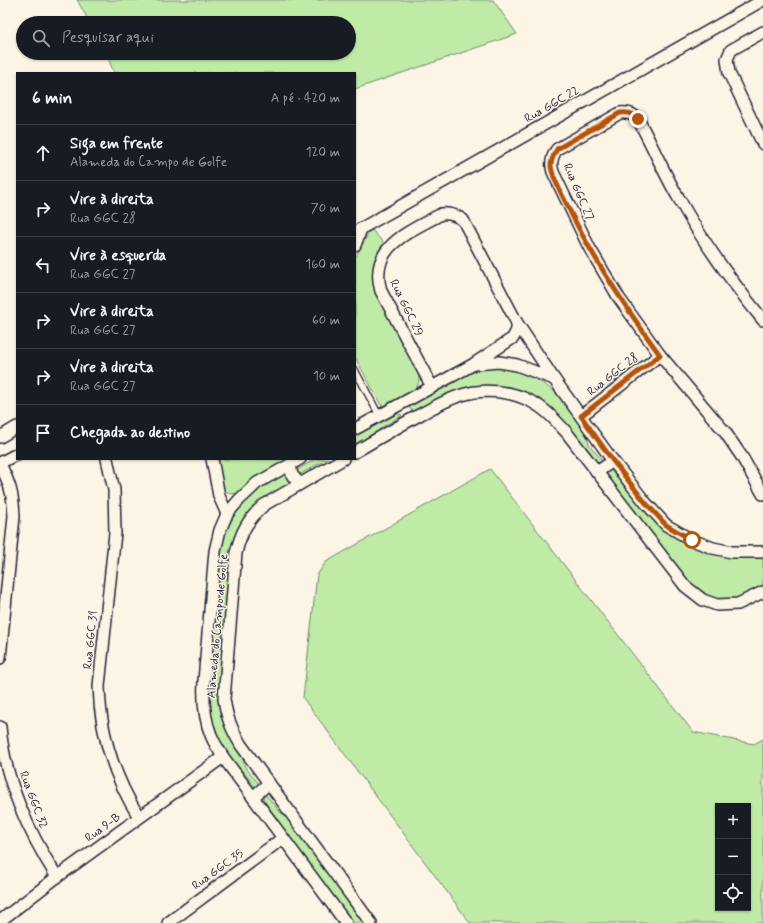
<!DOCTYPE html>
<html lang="pt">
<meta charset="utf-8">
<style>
body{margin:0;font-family:Mynerve,sans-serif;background:#20242c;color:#f1f3f6}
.controls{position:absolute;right:12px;bottom:12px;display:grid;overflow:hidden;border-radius:0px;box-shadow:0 1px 3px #0004}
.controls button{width:36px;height:36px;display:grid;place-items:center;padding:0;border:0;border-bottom:1px solid #363941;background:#171b24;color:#f1f3f6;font:20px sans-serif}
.stop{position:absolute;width:12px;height:12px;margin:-9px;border:3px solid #b45309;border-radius:50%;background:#fff}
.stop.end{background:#b45309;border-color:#fff;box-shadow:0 1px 4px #0008}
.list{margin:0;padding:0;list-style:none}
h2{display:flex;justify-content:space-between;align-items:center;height:52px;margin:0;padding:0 16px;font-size:17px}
h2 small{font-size:13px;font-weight:400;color:#9ea1a6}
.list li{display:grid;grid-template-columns:26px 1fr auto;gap:12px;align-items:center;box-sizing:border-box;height:56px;padding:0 16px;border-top:1px solid #363941}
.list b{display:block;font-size:15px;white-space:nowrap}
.list p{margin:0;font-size:13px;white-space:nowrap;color:#9ea1a6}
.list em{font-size:13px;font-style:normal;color:#9ea1a6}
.icon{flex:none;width:22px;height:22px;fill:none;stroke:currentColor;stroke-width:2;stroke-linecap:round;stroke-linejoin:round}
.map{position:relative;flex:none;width:763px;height:923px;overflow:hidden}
.search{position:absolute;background:#171b24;box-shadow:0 1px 3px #0004;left:16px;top:16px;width:340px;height:44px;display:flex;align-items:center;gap:10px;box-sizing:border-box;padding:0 14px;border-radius:22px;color:#9ea1a6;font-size:15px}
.panel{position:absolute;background:#171b24;box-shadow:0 1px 3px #0004;left:16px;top:72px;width:340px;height:388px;border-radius:0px}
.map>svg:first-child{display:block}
.green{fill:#c0eba7;stroke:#718671;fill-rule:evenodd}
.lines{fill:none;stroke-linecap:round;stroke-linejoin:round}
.lane-casing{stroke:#22223b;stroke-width:8}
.street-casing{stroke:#22223b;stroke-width:14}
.lane{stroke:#fcf5e5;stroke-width:5.5}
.street{stroke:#fcf5e5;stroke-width:11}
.route{stroke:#b45309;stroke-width:5}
.labels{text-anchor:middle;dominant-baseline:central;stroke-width:3;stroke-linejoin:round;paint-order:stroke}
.street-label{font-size:12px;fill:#22223b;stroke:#fcf5e5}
</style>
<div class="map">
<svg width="763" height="923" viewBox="0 0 763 923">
<rect width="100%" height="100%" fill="#fcf5e5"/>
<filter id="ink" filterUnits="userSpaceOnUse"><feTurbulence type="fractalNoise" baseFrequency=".025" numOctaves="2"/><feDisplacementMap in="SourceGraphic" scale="8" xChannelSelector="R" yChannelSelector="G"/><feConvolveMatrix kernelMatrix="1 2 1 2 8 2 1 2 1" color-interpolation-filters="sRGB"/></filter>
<g filter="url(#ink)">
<g class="green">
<path d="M77,0h416l24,34 -162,55v-16h-241l-8,-20h243v-30h-259z"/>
<path d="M372,230l12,13c-10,13 -13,28 -9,44l43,86c2,7 1,12 -4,17l-31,16 -2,-1 -26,-48v-99l14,-26z"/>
<path d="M489,368l21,1 10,3 18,8 17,12 31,41 3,11 12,15v5l-3,-1 -12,-16 -79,-58 -94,23 -3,-3v-4l58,-34z"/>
<path d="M397,414l5,1 -2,2 -18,10 -6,7 -21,13v-13c14,-8 28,-12 42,-20z"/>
<path d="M216,459h74l-36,20 -15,14 -8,1 -9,-5z"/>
<path d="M315,459h19l-5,3 -9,1 -19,11 -3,-1 -1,-3z"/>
<path d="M490,469l203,263 61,12 9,-5v184h-293l-167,-225 14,-123 9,-13zM718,806h30v102h-30z"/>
<path d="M606,470h5l15,19 5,4 24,28 79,36 29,1v28l-26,13 -23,1 -19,-10 -73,-91c-3,-9 -16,-21 -16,-29z"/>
<path d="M283,475c5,1 7,5 5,9l-24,16 -33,55 -12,133 1,21 5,19 8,15 9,13 3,11 14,17 -1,3h-3l-14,-18 -9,-6 -13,-19 -12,-39 12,-151c11,-40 26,-62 64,-79z"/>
<path d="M263,795h3l14,17 9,6 76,105h-15l-72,-99 -3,-8 -12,-17z"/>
</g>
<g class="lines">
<g class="lane-casing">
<path id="lane" d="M355,370l24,45"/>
</g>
<g class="street-casing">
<g id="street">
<path d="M763,32l-32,18 -4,9 2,14 34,71"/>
<path d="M355,232l408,-232"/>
<path d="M355,245l6,-16"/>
<path d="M763,320c-32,-39 -61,-79 -85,-123 -14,-24 -25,-50 -38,-74 -4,-8 -11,-11 -20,-10l-63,36c-5,7 -7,14 -4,23l36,75 30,51 41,57 65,77 17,25 21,37"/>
<path d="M475,363l38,-25 4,-8v-7"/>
<path d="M432,387l-51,-96c-13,-45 29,-59 60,-77 8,-1 15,1 22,6l54,103 37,56"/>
<path d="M581,416l79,-61"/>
<path d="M355,429l119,-65 25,-2 18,3 37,14 59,82 32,41 21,23 26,15 21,8 19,4h31"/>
<path d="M0,437l17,-10"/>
<path d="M355,452c22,-13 44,-26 66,-38 13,-7 27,-15 41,-19 21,-7 49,-4 68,6 15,7 26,20 37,32l118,153 18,14 14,5 21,-1 25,-12"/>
<path d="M107,459l7,31 1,43 -16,153c1,48 15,91 40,131"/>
<path d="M212,459l7,37 8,18"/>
<path d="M300,459l-43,24 -18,17 -12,14 -7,16 -5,21 -11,130c-1,18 0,37 7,54 3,8 8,15 12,22l123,166"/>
<path d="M343,459l-79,46c-16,14 -23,27 -28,48l-12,146c3,19 7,29 17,46l130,178"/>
<path d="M0,463l17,-9"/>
<path d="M0,464c10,20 13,30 14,52l-14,142"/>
<path d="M290,465l2,10 8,9"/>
<path d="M597,472l16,-11"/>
<path d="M0,727c5,55 28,104 57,150"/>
<path d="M253,797l16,-14"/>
<path d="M0,921l57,-44 166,-120"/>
<path d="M168,923l115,-85"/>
</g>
</g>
<use href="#lane" class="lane"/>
<use href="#street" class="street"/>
</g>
</g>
<g class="lines" filter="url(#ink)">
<path class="route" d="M638,119c-5,-6 -10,-7 -18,-6l-63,36c-3,5 -6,10 -6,17 1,11 11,28 16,39 26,54 58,102 93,150l-79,61 32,45 32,41 21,23 26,15"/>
</g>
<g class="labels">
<g class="street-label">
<text transform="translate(552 105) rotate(-30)">Rua GGC 22</text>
<text transform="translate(578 192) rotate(67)">Rua GGC 27</text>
<text transform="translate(406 308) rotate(64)">Rua GGC 29</text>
<text transform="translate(613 375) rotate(-38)">Rua GGC 28</text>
<text transform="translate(218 626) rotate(-85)">Alameda do Campo de Golfe</text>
<text transform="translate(91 640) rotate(-84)">Rua GGC 31</text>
<text transform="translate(33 800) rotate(69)">Rua GGC 32</text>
<text transform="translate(103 828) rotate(-36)">Rua 9-B</text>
<text transform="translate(218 870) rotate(-36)">Rua GGC 35</text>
</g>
</g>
</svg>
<div class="controls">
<button>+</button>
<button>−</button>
<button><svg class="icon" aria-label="locate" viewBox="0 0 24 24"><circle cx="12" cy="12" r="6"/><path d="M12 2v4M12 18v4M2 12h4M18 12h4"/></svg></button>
</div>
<div class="stop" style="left:692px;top:540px"></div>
<div class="stop end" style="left:638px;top:119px"></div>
<div class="search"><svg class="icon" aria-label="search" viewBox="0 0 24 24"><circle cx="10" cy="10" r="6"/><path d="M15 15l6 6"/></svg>Pesquisar aqui</div>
<section class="panel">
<h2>6 min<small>A pé · 420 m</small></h2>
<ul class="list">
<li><svg class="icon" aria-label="ahead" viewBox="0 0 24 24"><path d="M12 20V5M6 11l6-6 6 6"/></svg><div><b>Siga em frente</b><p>Alameda do Campo de Golfe</p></div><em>120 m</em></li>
<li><svg class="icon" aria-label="right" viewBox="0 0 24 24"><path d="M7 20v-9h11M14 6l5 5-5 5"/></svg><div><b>Vire à direita</b><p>Rua GGC 28</p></div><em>70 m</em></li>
<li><svg class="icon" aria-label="left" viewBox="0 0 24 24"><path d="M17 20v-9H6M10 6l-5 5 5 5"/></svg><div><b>Vire à esquerda</b><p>Rua GGC 27</p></div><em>160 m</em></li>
<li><svg class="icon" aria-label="right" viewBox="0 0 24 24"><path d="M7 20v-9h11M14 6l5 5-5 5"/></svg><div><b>Vire à direita</b><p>Rua GGC 27</p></div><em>60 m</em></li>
<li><svg class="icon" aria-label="right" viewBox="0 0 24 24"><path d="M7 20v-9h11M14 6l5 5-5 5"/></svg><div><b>Vire à direita</b><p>Rua GGC 27</p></div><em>10 m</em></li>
<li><svg class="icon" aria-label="arrive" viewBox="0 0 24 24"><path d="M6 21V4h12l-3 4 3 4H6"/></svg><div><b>Chegada ao destino</b></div></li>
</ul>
</section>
</div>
